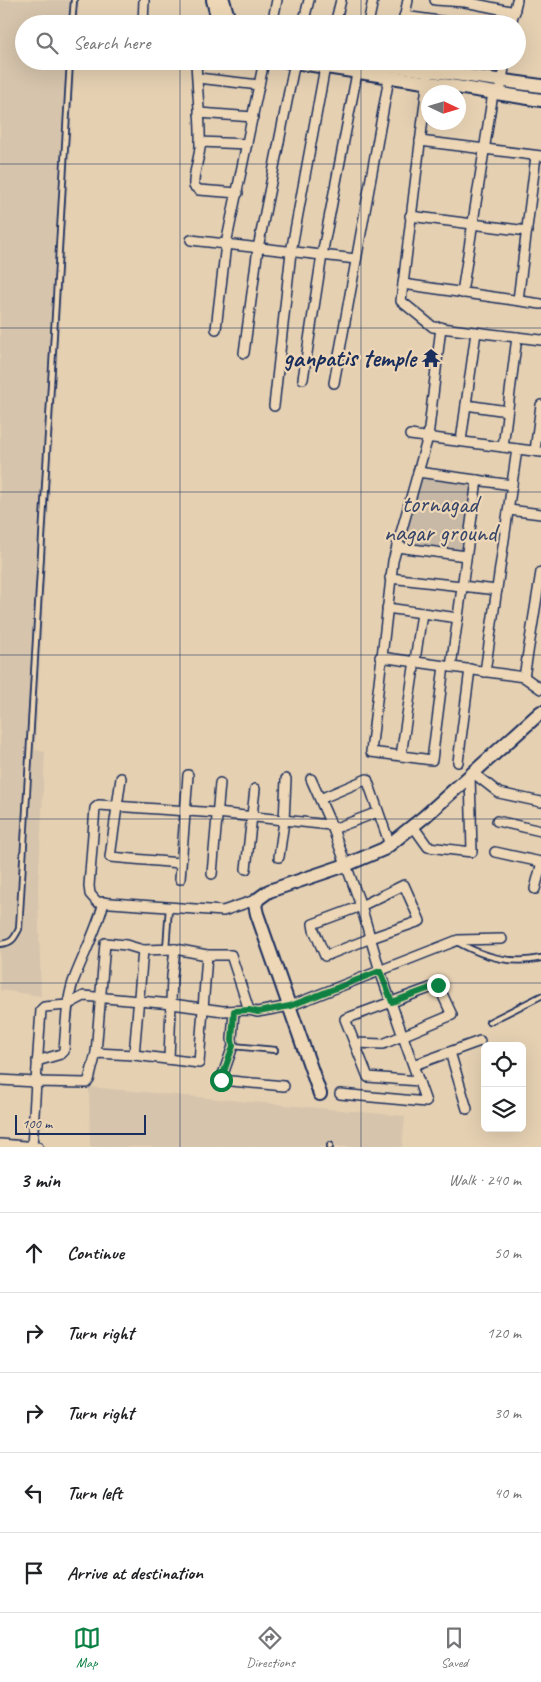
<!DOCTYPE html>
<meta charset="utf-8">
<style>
body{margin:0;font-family:Caveat,sans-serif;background:#f6f6f6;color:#202124}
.controls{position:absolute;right:15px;bottom:15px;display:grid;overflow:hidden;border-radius:8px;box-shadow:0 5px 20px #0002}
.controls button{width:45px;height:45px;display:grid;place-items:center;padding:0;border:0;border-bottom:1px solid #e0e0e0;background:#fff;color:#202124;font:25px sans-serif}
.compass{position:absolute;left:421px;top:85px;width:45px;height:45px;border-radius:50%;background:#fff;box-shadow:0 5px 20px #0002;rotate:94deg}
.scale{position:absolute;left:15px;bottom:12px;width:131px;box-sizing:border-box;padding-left:5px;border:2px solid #1b2f5e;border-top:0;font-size:14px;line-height:18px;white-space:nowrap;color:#1b2f5e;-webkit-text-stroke:4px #edd7b6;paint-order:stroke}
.stop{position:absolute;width:15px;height:15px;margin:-11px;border:4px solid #0b8043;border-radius:50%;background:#fff}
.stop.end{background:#0b8043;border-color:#fff;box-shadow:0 1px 5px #0008}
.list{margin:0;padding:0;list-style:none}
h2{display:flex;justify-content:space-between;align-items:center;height:65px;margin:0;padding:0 20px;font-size:21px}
h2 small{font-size:16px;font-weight:400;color:#757577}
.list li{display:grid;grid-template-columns:32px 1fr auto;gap:15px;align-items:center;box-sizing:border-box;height:80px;padding:0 20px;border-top:1px solid #e0e0e0}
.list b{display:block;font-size:19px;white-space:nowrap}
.list em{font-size:16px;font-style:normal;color:#757577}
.icon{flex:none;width:28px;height:28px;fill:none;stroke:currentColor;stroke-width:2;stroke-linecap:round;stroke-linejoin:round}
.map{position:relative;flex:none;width:541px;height:1147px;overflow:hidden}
.search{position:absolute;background:#fff;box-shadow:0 5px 20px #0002;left:15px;right:15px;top:15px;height:55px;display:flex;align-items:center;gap:12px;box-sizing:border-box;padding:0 18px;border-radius:28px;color:#757577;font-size:19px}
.sheet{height:465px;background:#fff}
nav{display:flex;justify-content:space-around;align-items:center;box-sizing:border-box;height:70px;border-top:1px solid #e0e0e0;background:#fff;font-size:14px;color:#757577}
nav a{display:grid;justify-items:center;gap:2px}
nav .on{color:#0b8043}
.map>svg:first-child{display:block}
.built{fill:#d6c4ac}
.green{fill:#c7b9a6;stroke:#717482}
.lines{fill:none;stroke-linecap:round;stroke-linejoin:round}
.lane-casing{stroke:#1b2f5e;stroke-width:8}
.street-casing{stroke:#1b2f5e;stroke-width:12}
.secondary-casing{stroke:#1b2f5e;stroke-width:16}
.lane{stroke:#edd7b6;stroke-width:4.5}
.street{stroke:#edd7b6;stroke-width:9}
.secondary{stroke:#edd7b6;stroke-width:12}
.route{stroke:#0b8043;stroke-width:6}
.grid{fill:none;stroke:#1b2f5e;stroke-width:1;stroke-opacity:0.55}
.labels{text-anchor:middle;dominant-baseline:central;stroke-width:4.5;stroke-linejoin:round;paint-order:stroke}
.poi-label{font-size:25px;font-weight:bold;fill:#1b2f5e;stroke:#edd7b6;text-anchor:end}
.park-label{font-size:25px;fill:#354469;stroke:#edd7b6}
</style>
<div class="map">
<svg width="541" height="1147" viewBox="0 0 541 1147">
<rect width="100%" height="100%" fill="#e5d0b2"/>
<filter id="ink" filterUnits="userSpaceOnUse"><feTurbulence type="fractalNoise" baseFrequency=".02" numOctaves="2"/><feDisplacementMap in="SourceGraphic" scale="10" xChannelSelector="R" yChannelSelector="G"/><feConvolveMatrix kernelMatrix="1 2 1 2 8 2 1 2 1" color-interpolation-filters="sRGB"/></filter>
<g filter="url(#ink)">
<g class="built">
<path d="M0,0h79l-1,24h-54v37h51l-40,689 10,2 -7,138 3,106 -41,-6z"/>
<path d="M89,1087l316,29 -3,31h-312z"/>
</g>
<path class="green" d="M420,477l53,6 -9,69 -60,-8z"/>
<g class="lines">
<g class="lane-casing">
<g id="lane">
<path d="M72,24l2,-24"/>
<path d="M457,942c25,14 55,23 84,16"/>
<path d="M0,944c12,-1 14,-5 19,-15l51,-868"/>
<path d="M166,949l3,-42"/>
<path d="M489,1022l52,-26"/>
<path d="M233,1046l42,4"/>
<path d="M330,1147v-2"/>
</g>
</g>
<g class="street-casing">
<g id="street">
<path d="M435,0l30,2 50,10"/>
<path d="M404,16l56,8"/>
<path d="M143,24l1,-24"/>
<path d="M272,24l5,-24"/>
<path d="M303,24l6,-24"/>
<path d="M335,24l6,-24"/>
<path d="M368,24l5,-24"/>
<path d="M403,24l5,-24"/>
<path d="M511,24l6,-24"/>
<path d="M196,61c1,29 5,58 4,86 -1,14 -7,25 -6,39l5,4 39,3"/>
<path d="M428,77l-27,224 32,26 108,13"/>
<path d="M198,78l61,7"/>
<path d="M501,87l4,-26"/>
<path d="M199,113l54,4"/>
<path d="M420,141l121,15"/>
<path d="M200,142l47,2"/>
<path d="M410,216l117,15"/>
<path d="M191,240l165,19"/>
<path d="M403,284l138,20"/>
<path d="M462,293l31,-200"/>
<path d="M518,300l18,-144"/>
<path d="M441,327l-13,110 -35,124 -22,191 61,8 12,-94"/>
<path d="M216,329l10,-85 38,-183"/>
<path d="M244,353l14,-105 37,-187"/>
<path d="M303,379l19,-124 35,-182"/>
<path d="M334,383l55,-305"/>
<path d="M466,405l41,6"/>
<path d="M274,406l17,-154 34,-185"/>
<path d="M410,435l131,17"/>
<path d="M461,441l15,-109"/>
<path d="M503,447l14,-110"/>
<path d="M535,451l6,-46"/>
<path d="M418,472l94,13"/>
<path d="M509,510l32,4"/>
<path d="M397,547l69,9"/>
<path d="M390,578l107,12"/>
<path d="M387,608l71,10"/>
<path d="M380,657l144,20 17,-105"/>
<path d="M451,667l26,-187"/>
<path d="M485,672l32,-223"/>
<path d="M524,677l17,12"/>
<path d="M401,756l21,-143"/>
<path d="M458,762l12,-93"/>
<path d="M472,772l27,21 42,9"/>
<path d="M121,778l-11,79 70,6"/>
<path d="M311,779l22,50 28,77 19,65 46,131 -86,-8"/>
<path d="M320,799l47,-20 23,66"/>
<path d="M497,821l44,10"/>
<path d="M413,826l15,21 44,5 -2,-77"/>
<path d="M333,829l45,-17"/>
<path d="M495,852l46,10"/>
<path d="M279,857l5,-36 2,-42"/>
<path d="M246,869l9,-80"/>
<path d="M212,874l8,-91"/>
<path d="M180,879l8,-104"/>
<path d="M404,885l16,36 -49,17 -46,18 -11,-26 -1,-6 48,-18z"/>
<path d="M535,889l6,-23"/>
<path d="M258,899l-35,12 -126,-9 -7,-8 -1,-8 6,-78 4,-3 118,8 113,12"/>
<path d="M234,1011l-2,28 1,7 -12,34 63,6"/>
<path d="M355,1043l28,1 69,-29 -14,-30 -93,34 23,58 51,4"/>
<path d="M450,1052l17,57"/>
<path d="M96,1053l38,2 65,8 8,-108"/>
<path d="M134,1055l9,-105"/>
<path d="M169,1059l3,-83 3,-27"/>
<path d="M37,1061l24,-7 3,-3c2,-23 2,-47 9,-69 10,-27 24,-52 31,-80"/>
<path d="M414,1065l66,-24"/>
<path d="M0,1080l36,2 5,-72 3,-3 23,-2 17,-9 88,8 51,7 26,-1 8,2 33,-6 168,-66 44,-1"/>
<path d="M0,1144l38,3"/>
<path d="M32,1147l4,-65 50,1 3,-3 7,-27 9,-110 21,2 17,5 32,-1 32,6h24l18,55"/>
</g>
</g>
<g class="secondary-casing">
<g id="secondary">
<path d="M213,0l6,24"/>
<path d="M223,0l7,24"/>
<path d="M287,61l254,39"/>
<path d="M360,61l181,25"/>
<path d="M320,1094l-63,-180 -2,-9 3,-6 11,-8 77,-26 38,-16 40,-32 117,-105"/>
</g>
</g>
<use href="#lane" class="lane"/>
<use href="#street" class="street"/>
<use href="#secondary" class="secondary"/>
</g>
</g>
<g class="lines" filter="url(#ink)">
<path class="route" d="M221,1080l12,-34 -1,-6 2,-29 15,-1 9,2 32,-6 90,-35 12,31 46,-17"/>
</g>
<path class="grid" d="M180,0v24M361,0v24M180,61v1086M361,61v1086M0,164h541M0,328h541M0,492h541M0,655h541M0,819h541M0,983h541"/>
<defs>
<g id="temple-bare" transform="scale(1.5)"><path d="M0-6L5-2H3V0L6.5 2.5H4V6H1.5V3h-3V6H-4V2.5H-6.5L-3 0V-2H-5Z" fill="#1b2f5e" stroke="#edd7b6" stroke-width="2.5" paint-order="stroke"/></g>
</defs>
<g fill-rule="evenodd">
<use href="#temple-bare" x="431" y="358"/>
</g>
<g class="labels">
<g class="poi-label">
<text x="416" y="358">ganpatis temple</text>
</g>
<g class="park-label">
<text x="440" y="504">tornagad<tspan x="440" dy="29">nagar ground</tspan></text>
</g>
</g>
</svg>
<div class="controls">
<button><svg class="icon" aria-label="locate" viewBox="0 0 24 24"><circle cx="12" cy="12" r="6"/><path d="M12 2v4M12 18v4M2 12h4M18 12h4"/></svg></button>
<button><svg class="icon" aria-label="layers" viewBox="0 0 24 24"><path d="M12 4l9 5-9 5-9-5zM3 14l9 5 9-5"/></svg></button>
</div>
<svg class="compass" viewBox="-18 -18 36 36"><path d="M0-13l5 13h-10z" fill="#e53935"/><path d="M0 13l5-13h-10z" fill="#757577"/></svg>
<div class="scale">100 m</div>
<div class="stop" style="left:221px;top:1080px"></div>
<div class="stop end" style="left:438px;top:985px"></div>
<div class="search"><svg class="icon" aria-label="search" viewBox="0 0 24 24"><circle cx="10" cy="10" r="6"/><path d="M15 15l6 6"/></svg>Search here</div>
</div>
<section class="sheet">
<h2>3 min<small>Walk · 240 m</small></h2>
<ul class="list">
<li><svg class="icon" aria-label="ahead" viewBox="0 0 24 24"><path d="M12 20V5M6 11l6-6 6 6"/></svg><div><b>Continue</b></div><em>50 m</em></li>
<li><svg class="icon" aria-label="right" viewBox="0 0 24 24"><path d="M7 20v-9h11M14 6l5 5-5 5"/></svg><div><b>Turn right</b></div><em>120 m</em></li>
<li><svg class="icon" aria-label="right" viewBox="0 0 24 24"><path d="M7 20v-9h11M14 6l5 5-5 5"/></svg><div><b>Turn right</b></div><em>30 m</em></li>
<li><svg class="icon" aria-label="left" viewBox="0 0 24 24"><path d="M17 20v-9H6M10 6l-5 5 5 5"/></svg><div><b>Turn left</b></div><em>40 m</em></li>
<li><svg class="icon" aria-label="arrive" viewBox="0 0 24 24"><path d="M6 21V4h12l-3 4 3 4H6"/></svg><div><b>Arrive at destination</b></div></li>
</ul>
</section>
<nav>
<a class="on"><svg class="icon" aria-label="map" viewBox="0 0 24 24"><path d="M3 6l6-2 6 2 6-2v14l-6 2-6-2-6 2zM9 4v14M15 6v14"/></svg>Map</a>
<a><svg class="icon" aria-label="directions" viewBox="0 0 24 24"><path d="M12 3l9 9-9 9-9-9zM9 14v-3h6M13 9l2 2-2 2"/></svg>Directions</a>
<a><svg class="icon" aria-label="saved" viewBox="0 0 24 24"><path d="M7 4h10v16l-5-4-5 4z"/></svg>Saved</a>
</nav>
